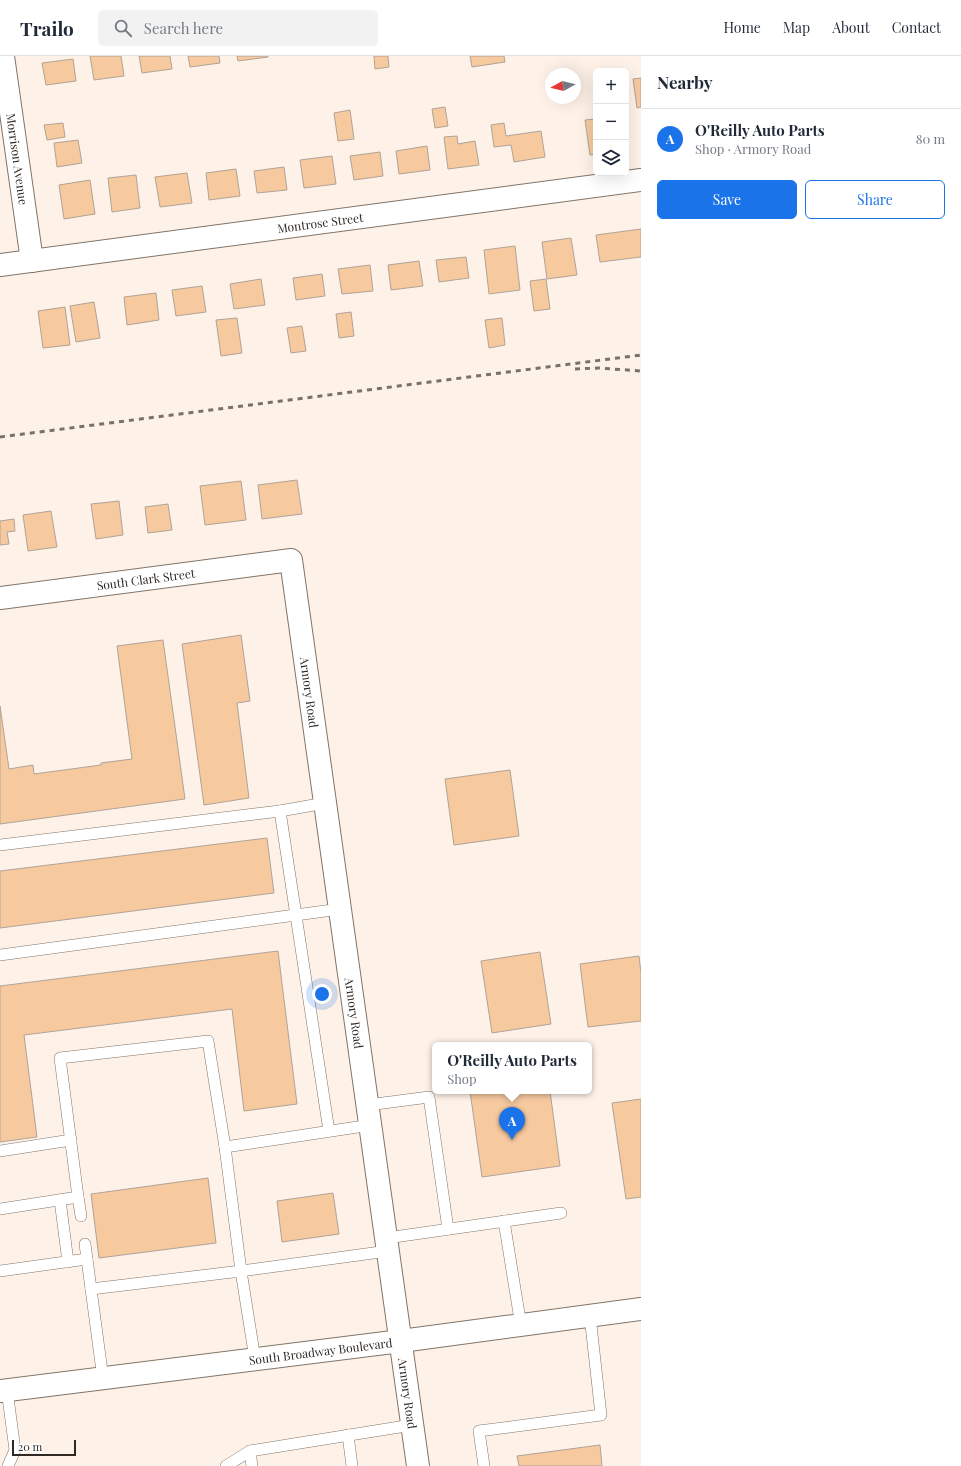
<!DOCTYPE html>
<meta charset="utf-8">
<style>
body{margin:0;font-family:"Playfair Display",serif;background:#f2f2f3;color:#1f2937}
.controls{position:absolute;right:12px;top:12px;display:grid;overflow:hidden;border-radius:6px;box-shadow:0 4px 16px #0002}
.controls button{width:36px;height:36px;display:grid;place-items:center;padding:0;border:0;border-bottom:1px solid #e0e1e3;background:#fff;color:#1f2937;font:20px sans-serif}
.compass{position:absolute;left:545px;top:12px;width:36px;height:36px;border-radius:50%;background:#fff;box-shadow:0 4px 16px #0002;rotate:262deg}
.scale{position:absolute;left:12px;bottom:10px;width:64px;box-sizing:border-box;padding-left:4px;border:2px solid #2e2924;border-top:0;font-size:11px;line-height:14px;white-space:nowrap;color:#2e2924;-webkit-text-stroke:3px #fff;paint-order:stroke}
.you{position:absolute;left:322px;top:938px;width:14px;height:14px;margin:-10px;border:3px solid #fff;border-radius:50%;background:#1a73e8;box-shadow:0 0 0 6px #1a73e833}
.badge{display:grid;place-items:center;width:26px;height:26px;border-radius:50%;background:#1a73e8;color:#fff;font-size:13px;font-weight:700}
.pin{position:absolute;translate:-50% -33px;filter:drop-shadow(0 1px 2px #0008)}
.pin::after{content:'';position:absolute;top:21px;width:14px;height:12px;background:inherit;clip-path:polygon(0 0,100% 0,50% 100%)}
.popup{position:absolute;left:432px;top:986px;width:160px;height:52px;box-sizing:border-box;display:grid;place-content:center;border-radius:6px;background:#fff;filter:drop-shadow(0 1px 3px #0005);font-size:13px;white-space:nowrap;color:#747a83}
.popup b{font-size:15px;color:#1f2937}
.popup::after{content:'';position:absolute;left:50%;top:100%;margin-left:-8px;border:8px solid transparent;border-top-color:#fff}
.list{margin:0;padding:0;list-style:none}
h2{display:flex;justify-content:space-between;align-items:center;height:52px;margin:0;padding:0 16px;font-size:17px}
h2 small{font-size:13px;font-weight:400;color:#747a83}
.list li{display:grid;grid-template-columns:26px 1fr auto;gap:12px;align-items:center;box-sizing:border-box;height:60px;padding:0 16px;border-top:1px solid #e0e1e3}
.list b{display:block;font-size:15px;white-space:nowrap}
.list p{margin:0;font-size:13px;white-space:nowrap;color:#747a83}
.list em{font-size:13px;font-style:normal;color:#747a83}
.actions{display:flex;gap:8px;padding:12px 16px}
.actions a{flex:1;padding:9px 0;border:1px solid #1a73e8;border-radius:6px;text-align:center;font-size:14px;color:#1a73e8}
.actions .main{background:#1a73e8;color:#fff}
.icon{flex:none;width:22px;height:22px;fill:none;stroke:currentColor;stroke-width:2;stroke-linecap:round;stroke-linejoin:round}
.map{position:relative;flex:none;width:641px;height:1410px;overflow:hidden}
header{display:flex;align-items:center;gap:24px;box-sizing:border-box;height:56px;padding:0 20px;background:#fff;border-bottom:1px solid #e0e1e3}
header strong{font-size:19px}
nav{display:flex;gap:22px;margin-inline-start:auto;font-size:14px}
.search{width:280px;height:36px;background:#f2f2f3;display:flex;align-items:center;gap:10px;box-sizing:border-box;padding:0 14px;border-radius:6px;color:#747a83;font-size:15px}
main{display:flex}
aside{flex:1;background:#fff}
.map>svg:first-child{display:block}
.building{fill:#f6c99f;stroke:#b0a397}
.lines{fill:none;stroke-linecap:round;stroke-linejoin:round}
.lane-casing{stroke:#817469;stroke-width:12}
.street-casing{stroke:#817469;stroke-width:24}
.secondary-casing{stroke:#817469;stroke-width:24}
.lane{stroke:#fff;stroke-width:11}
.street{stroke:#fff;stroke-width:22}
.secondary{stroke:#fff;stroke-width:22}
.rail{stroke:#78716a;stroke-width:3;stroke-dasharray:5 5;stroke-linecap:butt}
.labels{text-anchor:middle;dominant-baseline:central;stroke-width:3;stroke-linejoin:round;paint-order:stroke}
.street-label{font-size:12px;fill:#2e2924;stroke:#fff}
</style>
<header>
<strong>Trailo</strong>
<div class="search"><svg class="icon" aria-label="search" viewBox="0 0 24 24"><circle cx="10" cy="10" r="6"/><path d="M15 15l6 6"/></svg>Search here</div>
<nav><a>Home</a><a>Map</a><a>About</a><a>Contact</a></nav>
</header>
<main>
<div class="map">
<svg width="641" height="1410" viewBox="0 0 641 1410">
<rect width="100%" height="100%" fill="#fef2e8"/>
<g class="building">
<path d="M90,0h31l3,20 -30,4z"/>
<path d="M139,0h31l2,13 -30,4z"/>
<path d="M188,0h31l1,7 -30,4z"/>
<path d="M237,0h31v1l-30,4z"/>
<path d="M374,0h14l1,11 -14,2z"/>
<path d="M470,0h34l1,6 -33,5z"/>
<path d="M73,3l3,22 -30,4 -4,-22z"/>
<path d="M641,22v29l-4,1 -4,-29z"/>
<path d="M445,51l3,19 -13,2 -3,-19z"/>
<path d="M350,54l4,29 -16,2 -4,-28z"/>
<path d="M596,63v35l-6,1 -5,-35z"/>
<path d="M63,67l2,14 -18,3 -3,-15z"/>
<path d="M504,67l2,13 35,-5 4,26 -31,5 -3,-17 -17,2 -3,-22z"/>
<path d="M457,80l1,8 17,-3 4,24 -31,4 -4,-32z"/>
<path d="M78,84l4,23 -25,4 -3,-24z"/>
<path d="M427,90l3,24 -31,4 -3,-23z"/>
<path d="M380,96l3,24 -29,4 -4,-24z"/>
<path d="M332,100l4,28 -32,4 -4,-28z"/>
<path d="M284,111l3,23 -30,3 -3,-22z"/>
<path d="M236,113l4,27 -31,4 -3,-27z"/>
<path d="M187,117l5,30 -32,4 -5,-30z"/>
<path d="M136,119l4,33 -28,4 -4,-34z"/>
<path d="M90,124l5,34 -31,5 -5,-34z"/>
<path d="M641,173v28l-41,5 -4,-27z"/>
<path d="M571,182l6,37 -30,4 -5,-37z"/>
<path d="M515,190l5,44 -31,4 -5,-44z"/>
<path d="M466,201l3,21 -30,4 -3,-22z"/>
<path d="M419,205l4,25 -32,4 -3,-25z"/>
<path d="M370,209l3,26 -31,3 -4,-25z"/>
<path d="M322,218l3,22 -29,4 -3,-22z"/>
<path d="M261,223l4,26 -31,4 -4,-25z"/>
<path d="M546,223l4,30 -16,2 -4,-30z"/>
<path d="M202,230l4,26 -30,4 -4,-26z"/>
<path d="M156,237l3,27 -32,5 -3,-28z"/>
<path d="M94,246l6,36 -24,4 -6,-36z"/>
<path d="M65,251l5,38 -27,3 -5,-37z"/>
<path d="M351,256l3,24 -15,2 -3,-24z"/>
<path d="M237,262l5,35 -21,3 -5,-36z"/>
<path d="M502,262l3,27 -16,3 -4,-28z"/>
<path d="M302,270l4,25 -15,2 -4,-25z"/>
<path d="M297,424l5,34 -40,5 -4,-34z"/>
<path d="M241,425l5,39 -41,5 -5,-39z"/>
<path d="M119,445l4,34 -27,4 -5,-35z"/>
<path d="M168,448l4,26 -24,3 -3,-26z"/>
<path d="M51,455l6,36 -29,4 -5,-36z"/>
<path d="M14,463l1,12 -8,1 2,12 -9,1v-24z"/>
<path d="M241,579l9,66 -13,2 12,95 -45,7 -22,-161z"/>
<path d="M163,584l22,159 -185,25v-118l9,63 24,-4 1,9 67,-9v-2l31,-4 -15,-113z"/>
<path d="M510,714l9,66 -65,9 -9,-66z"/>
<path d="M267,782l7,55 -274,35v-57z"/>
<path d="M278,895l19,153 -53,7 -12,-102 -208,26 13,102 -37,5v-156z"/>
<path d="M540,896l11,72 -59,9 -11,-72z"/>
<path d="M639,900l2,17v48l-53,6 -8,-63z"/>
<path d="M470,1035h80l10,75 -78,11z"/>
<path d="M641,1043v98l-15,2 -14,-96z"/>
<path d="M208,1122l8,65 -117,15 -8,-64z"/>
<path d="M333,1137l6,41 -57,8 -5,-41z"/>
<path d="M600,1389l2,21h-83l-2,-10z"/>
</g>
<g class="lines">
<g class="lane-casing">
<g id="lane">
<path d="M280,755l45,-8"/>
<path d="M0,789l280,-34 49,320"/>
<path d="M0,899l340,-46"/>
<path d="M368,1049l61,-8 19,132"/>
<path d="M371,1069l-146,22 16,124 147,-20"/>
<path d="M0,1095l71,-11"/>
<path d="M78,1141l3,19"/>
<path d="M60,1144l8,62"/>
<path d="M0,1153l78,-12 -18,-139 148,-17 17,106"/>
<path d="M504,1165l17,105"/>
<path d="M387,1182l174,-25"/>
<path d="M85,1188l2,15"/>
<path d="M0,1215l87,-12 16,120"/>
<path d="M91,1233l150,-18 14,88"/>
<path d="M7,1334l8,60 -7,16"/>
<path d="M348,1379l4,31"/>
<path d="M226,1410l24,-15"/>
<path d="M252,1410l-2,-15 162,-26"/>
<path d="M484,1410l-5,-35 122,-16 -11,-99"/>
</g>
</g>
<g class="street-casing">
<g id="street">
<path id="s1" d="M3,0l29,205"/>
<path id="s2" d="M0,209l641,-85"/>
<path id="s3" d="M0,542l291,-38 127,906"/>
</g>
</g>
<g class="secondary-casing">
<g id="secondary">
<path id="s4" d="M0,1335l401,-50 240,-32"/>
</g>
</g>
<use href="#lane" class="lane"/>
<use href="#street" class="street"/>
<use href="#secondary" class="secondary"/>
<g class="rail">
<path d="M575,313l24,-1 42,3"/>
<path d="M0,381l641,-82"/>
</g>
</g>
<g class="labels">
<g class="street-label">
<text stroke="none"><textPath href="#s1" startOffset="104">Morrison Avenue</textPath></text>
<text stroke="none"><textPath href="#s2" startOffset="323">Montrose Street</textPath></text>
<text stroke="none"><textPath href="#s3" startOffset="147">South Clark Street</textPath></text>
<text stroke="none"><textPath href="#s3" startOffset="427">Armory Road</textPath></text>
<text stroke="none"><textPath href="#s3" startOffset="751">Armory Road</textPath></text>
<text stroke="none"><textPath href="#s4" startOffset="323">South Broadway Boulevard</textPath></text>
<text stroke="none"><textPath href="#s3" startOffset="1135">Armory Road</textPath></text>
</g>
</g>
</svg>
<div class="controls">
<button>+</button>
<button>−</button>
<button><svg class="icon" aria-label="layers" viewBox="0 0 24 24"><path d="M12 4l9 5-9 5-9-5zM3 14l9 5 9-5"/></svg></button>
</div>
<svg class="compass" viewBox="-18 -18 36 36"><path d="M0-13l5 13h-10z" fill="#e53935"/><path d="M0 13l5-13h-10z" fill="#747a83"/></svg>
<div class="scale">20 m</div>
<div class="you"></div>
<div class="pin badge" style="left:512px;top:1084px">A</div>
<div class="popup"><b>O'Reilly Auto Parts</b>Shop</div>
</div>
<aside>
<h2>Nearby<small></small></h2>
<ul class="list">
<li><span class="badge">A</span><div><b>O'Reilly Auto Parts</b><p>Shop · Armory Road</p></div><em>80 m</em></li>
</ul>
<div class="actions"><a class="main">Save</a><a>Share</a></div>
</aside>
</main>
